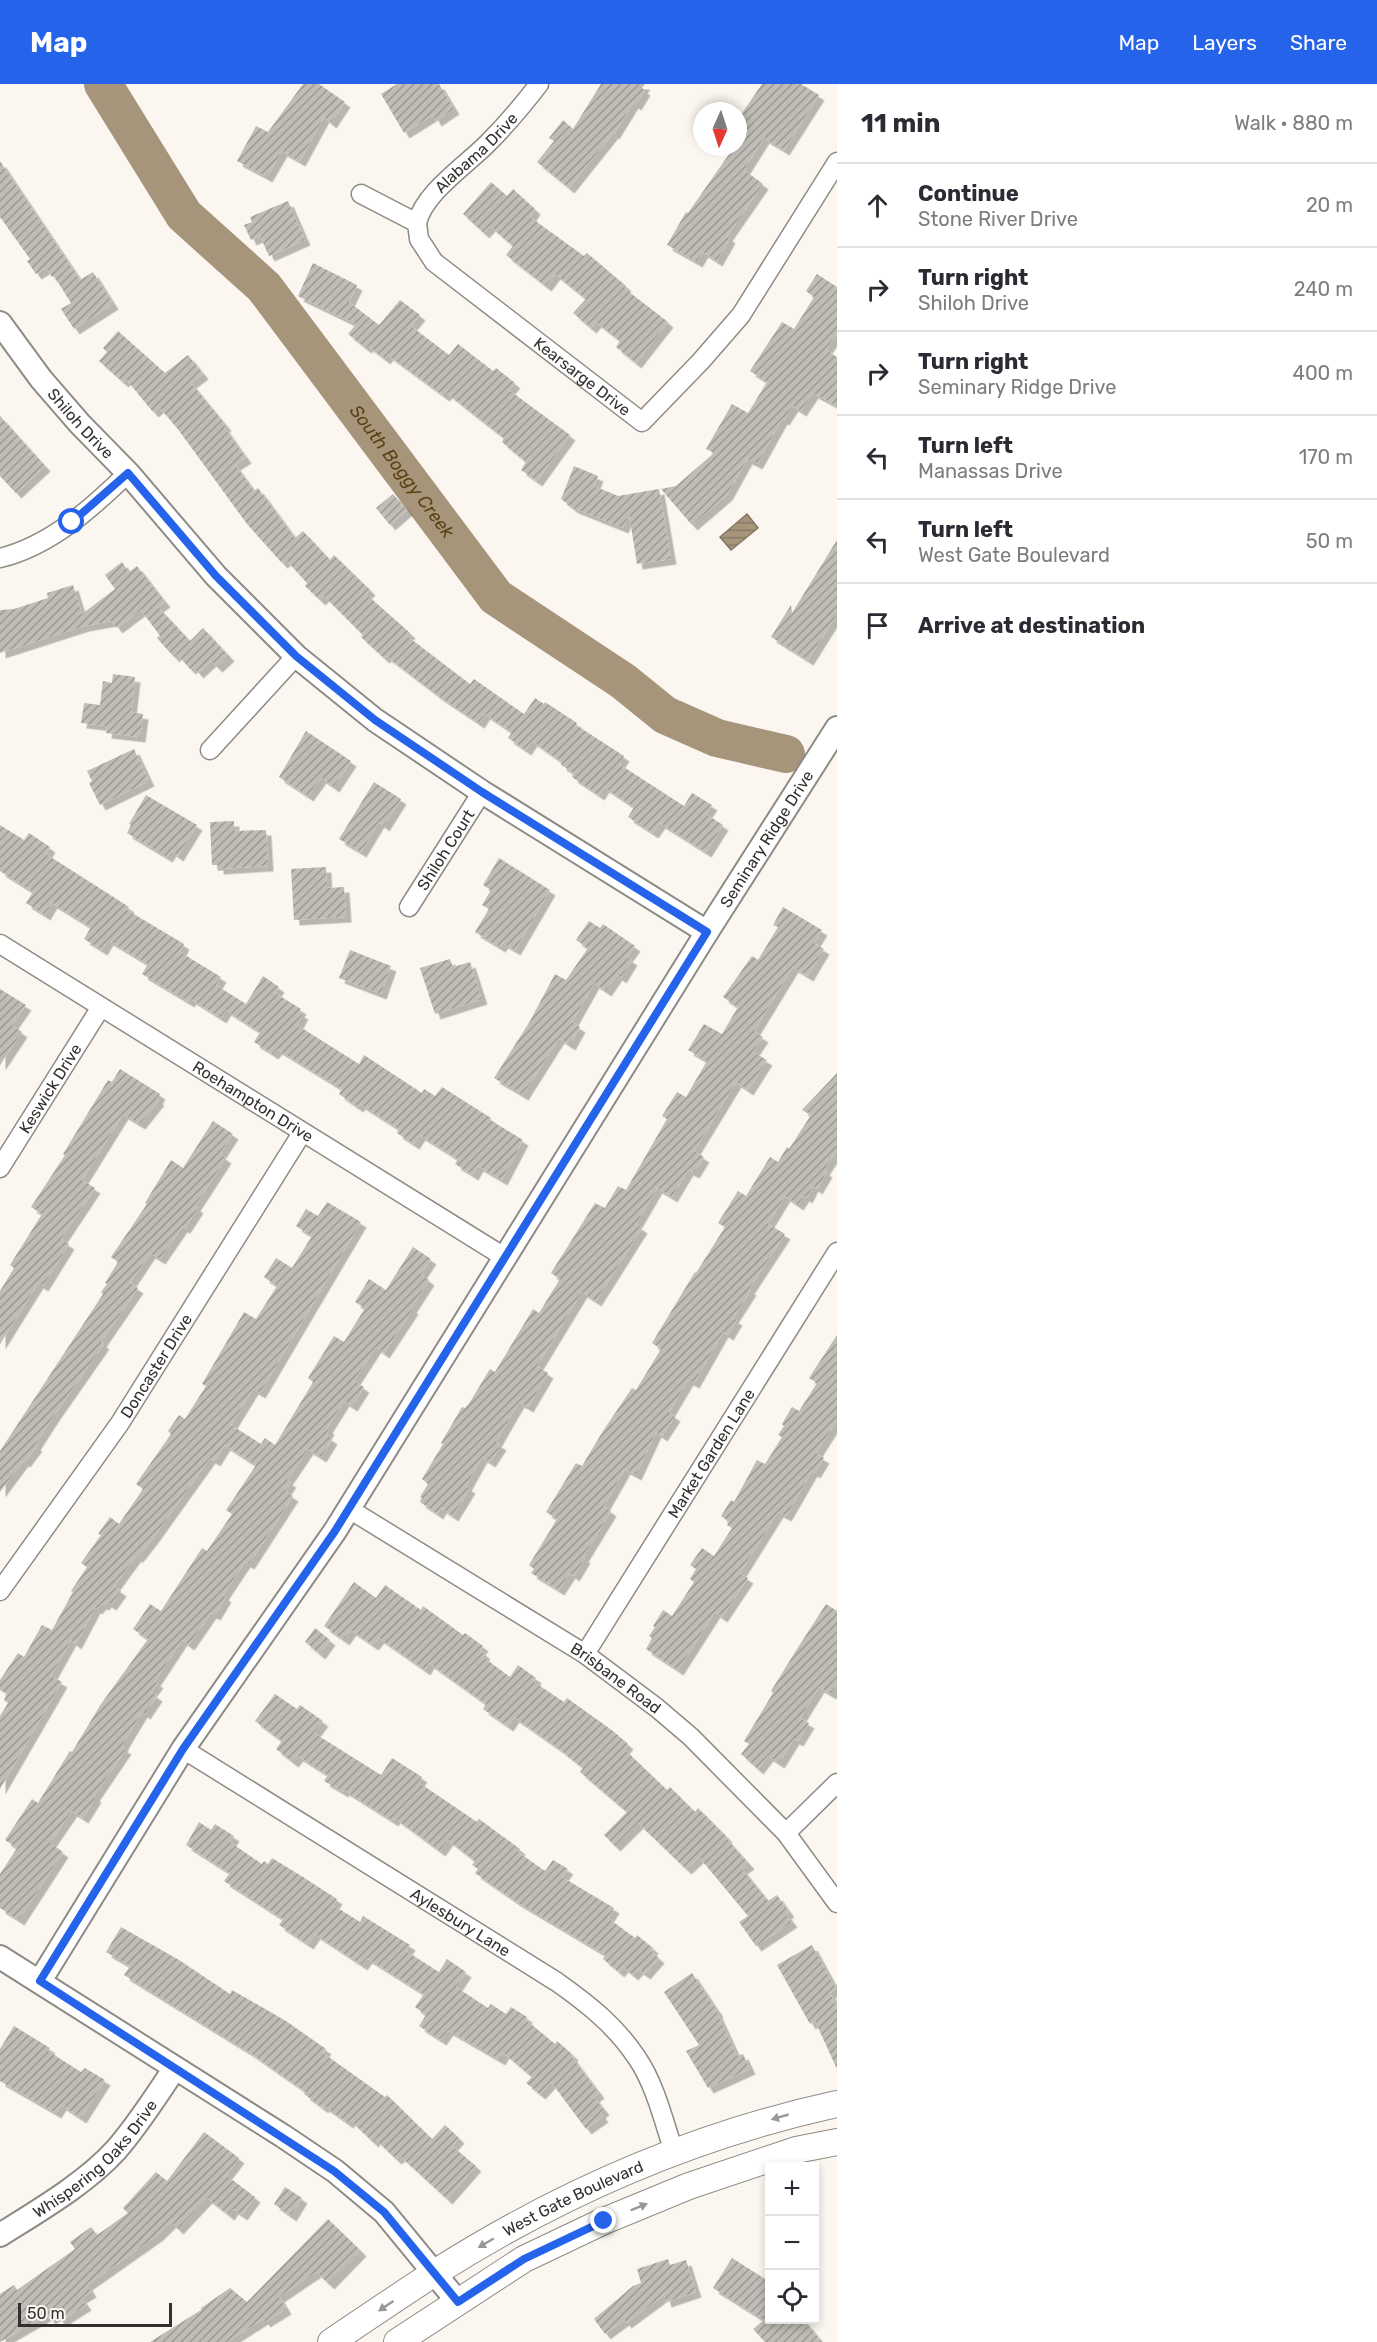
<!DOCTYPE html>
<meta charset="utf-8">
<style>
body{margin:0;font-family:Rubik,sans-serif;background:#f7f7f7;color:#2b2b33}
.controls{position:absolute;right:18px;bottom:18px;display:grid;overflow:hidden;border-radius:0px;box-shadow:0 3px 9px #0003}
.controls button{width:54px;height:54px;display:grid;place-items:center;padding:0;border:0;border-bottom:2px solid #e1e1e2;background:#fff;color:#2b2b33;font:30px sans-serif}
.compass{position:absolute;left:693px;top:18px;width:54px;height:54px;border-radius:50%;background:#fff;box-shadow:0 3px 9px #0003;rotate:183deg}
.scale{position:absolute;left:18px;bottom:15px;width:154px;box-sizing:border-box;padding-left:6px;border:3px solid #33312f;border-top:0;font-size:16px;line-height:21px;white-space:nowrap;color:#33312f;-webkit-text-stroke:4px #fbf7f0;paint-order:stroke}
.stop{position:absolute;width:18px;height:18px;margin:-14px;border:4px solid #2563eb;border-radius:50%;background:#fff}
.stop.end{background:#2563eb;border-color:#fff;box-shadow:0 2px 6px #0008}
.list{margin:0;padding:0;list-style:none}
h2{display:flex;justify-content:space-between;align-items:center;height:78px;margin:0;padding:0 24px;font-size:26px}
h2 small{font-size:20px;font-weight:400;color:#7c7c81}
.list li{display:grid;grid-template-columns:39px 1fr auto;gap:18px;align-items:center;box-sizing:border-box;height:84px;padding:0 24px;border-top:2px solid #e1e1e2}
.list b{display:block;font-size:22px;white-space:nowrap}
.list p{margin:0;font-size:20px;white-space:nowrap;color:#7c7c81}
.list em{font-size:20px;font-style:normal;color:#7c7c81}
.icon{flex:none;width:33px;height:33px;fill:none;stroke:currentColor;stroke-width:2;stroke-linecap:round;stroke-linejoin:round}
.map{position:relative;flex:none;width:837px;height:2258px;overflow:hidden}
header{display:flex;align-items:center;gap:36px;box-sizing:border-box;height:84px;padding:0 30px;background:#2563eb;color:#fff}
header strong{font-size:28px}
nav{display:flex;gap:33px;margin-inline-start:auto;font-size:21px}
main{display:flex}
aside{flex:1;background:#fff}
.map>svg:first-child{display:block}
.water{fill:url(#water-rules);stroke:#847764;stroke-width:1.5}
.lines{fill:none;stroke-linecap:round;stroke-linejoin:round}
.river{stroke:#a6957b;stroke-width:38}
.building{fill:url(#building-hatch);filter:url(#shadow)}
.minor-casing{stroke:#8e8b85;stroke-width:21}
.tertiary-casing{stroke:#8e8b85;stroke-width:26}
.secondary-casing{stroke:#8e8b85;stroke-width:28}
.minor{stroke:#fff;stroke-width:18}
.tertiary{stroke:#fff;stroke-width:22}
.secondary{stroke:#fff;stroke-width:26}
.oneway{fill:#999897}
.route{stroke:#2563eb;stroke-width:8}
.labels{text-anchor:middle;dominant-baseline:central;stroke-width:4.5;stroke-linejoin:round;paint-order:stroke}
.street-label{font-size:16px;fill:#33312f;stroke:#fbf7f0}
.water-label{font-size:18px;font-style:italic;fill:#5c4212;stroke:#fbf7f0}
</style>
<header>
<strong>Map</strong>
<nav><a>Map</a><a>Layers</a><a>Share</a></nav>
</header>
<main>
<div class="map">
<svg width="837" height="2258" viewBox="0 0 837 2258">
<defs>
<pattern id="water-rules" width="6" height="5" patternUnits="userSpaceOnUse" patternTransform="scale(1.5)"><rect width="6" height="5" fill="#a6957b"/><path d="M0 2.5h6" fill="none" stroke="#887a65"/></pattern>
<pattern id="building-hatch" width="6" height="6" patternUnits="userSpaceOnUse" patternTransform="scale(1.5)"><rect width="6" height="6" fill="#c0bcb6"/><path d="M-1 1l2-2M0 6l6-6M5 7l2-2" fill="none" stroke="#9d9994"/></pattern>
<filter id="shadow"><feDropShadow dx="5.5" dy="5.5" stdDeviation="0" flood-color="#0004"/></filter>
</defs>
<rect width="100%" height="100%" fill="#fbf7f0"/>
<path class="water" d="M747,430l11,14 -27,22 -11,-13z"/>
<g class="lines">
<path class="river" id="s1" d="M103,0l81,131 80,72 232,310 127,84 42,34 52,23 69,16"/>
</g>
<g class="building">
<path d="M303,0h16l26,18 -14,21 -7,-6 -24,44 -18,-10 -15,26 -30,-16 19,-35 12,6z"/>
<path d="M397,0h42l15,25 -18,12 -3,-6 -29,18 -23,-39z"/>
<path d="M601,0h44l-3,4 3,2 -9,15 -3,-2 -19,31 -1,-1 -44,55 -32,-26 17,-21 -5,-3 14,-18 10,9z"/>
<path d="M762,0h39l18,11 -35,55 -20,-12 -20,32 19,14 -36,52 3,2 -13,23 -14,-9 -6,10 -30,-17 19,-33 2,1 46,-66h4v-28z"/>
<path d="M0,77l80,119 13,-8 20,32 -39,25 -13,-20 10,-6 -17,-27 -2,1 -6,-9 -10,6 -9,-13 3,-2 -30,-42z"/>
<path d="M491,98l16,14 6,-7 22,20 -5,8 54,39 3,-3 39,33 -2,2 44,34 -32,41 -20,-16 4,-6 -24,-19 -5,6 -18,-15 13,-14 -31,-25 -9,12 -40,-31 7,-9 -23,-20 -6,7 -21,-19z"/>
<path d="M288,117l17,39 -36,16 -9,-20 -9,4 -7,-15 8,-3 -2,-5z"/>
<path d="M313,179l44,22 -8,17 30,23 21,-25 20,15 -9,11 38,29 9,-11 35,27 3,-3 19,15 -6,7 61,45 -33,46 -16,-11 5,-8 -24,-20 2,-4 -37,-29 -20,-16 -3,3 -56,-41 -3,4 -17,-13 -2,2 -18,-14 8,-10 -58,-28z"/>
<path d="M817,190l20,13v46l-11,17 11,7v49l-24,-13 -12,18 -8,-5 -9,14 -2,-1 -25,45 -10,-5 -20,36 -35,30 -31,-36 15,-3 38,-33 -8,-4 26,-45 16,9 19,-31 -17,-11 32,-49 12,7 20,-32 -8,-6z"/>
<path d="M118,247l47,42 23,-18 15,19 -12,9 28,34 7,9 -2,1 22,31 -11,7 19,26 4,-3 37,50 8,-7 27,29 4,-5 36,35 -4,4 44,39 -3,3 63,48 4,-5 50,35 11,-16 9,6 1,-2 32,21 -1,2 48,31 -5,8 65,42 8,-13 20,12 -6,9 17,11 -17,27 -46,-29 -7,10 -25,-16 6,-10 -30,-20 -5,8 -27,-18 2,-4 -13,-8 1,-3 -30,-21 -6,9 -18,-12 4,-6 -27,-18 -6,9 -39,-26 -54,-41 -2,2 -23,-21 2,-2 -39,-39 -4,4 -15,-14 2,-3 -21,-23 -4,3 -35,-39 -70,-96 -18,-21 -6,5 -27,-33 -3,3 -24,-21 8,-9 -4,-4z"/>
<path d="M0,332l45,50 -29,27 -16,-17z"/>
<path d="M574,382l24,10 -4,10 24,10 41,-7 12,70 -34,5 -8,-50 -6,14 -50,-20 -12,-9z"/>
<path d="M393,410l14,16 -17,15 -14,-17z"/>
<path d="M837,456v74l-29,46 -37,-23 20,-32 1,8z"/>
<path d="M122,478l7,10 8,-6 28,36 -7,5 32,34 13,-13 26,28 -12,11 -6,-6 -13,12 -5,-6 -3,2 -13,-15 -3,3 -17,-19 3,-2 -19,-26 -24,18 -5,-7 -28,5 -84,27v-43l14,-1 34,-11 -1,-5 26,-8 9,29 33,-25 -10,-14z"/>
<path d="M113,590l22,3 -4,35 12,2 -3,23 -34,-4 1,-7 -26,-3 3,-20 16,2 3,-24 9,2z"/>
<path d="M306,647l45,30 -17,26 -13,-9 -13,18 -29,-19z"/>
<path d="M134,665l15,32 -49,24 -11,-22 3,-2 -5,-10z"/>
<path d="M374,698l27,17 -17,27 -5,-4 -18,30 -22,-13z"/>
<path d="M146,711l51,30 -19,31 -7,-5 -4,6 -40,-24 4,-8 -2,-1z"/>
<path d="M234,737v10l32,-1 2,36 -50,3v-4h-6l-2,-43z"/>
<path d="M0,741l24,15 5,-7 21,14 -4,7 83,53 -2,3 57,34 -4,8 41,25 -5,8 30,19 17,-28 16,11 -4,6 26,16 -2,3 4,2 -6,11 62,39 5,-9 58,38 2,-4 11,7 7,-9 49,31 -1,2 33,20 -21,40 -24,-14 -5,9 -18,-11 3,-5 -38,-24 -6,9 -17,-11 2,-4 -39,-25 -2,3 -19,-13 3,-5 -65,-40 -4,5 -19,-12 6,-10 -34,-22 -5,8 -30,-19 -2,3 -47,-28 6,-10 -40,-24 -6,10 -18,-11 7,-12 -39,-24 -7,12 -19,-12 7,-11 -33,-21z"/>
<path d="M499,774l51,32 -35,60 -12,-7 -3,4 -25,-15 14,-23 -7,-4 9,-15 -8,-5z"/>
<path d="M326,783l1,21 17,-1 2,30 -52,3 -3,-51z"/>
<path d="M783,823l39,23 -8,13 10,6 -16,27 -15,-9 -39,64 9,6 -10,15 14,8 -19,30 -12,-8 -42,69 10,6 -10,16 -6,-3 -16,27 -15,-9 -21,36 6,4 -46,73 -14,-9 -45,74 11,7 -20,34 -9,-5 -23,40 5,3 -11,17 -8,-5 -16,29 4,2 -17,28 -12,-8 -3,6 -18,-12 2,-4 -2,-1 8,-13 -6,-5 21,-35 -2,-1 21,-36 3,1 5,-6 20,-33 5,3 38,-63 6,4 21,-34 -9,-6 44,-70 10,5 13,-22 8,4 41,-71 -5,-3 15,-24 9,5 21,-36 -19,-11 16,-26 18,10 16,-27 -15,-10 29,-41 6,4 20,-33 -5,-2z"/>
<path d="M589,837l11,7 3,-4 32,22 -8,11 5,3 -11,18 -4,-3 -11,16 -12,-8 -22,39 8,5 -10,18 -11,-7 -36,57 -29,-17 36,-57 25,-47 11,6 22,-32 -12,-8z"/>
<path d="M350,866l41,16 -10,28 -42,-16z"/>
<path d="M450,875l3,8 17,-5 12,37 -47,15 -15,-46z"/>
<path d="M0,905l26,16 -14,20 10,7 -22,33z"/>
<path d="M120,985l40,25 -3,5 2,1 -19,24 -17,-10 -41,66 13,8 -34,51 8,5 -26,42 -5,-3 -38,61v-53l14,-23 -4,-3 32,-51 -11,-7 34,-52 -2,-1 45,-74 4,2z"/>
<path d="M837,989v77l-13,20 3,2 -10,17 -4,-3 -6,12 -3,-2 -6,9 -13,-9 -17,28 17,10 -36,55 2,1 -18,28 4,2 -9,15 -5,-3 -29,51 -6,-3 -19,32 6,4 -13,20 -6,-4 -20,43 -11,-6 -21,37 7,5 -28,46 2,1 -11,18 -4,-3 -11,17 -28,-17 3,-4 -5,-4 28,-46 -11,-7 30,-49 6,3 21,-35 29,-43 4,2 25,-41 -9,-6 43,-71 1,1 29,-46 -7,-4 20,-32 8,5 24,-39 8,5 9,-15 2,2 22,-34 -9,-5z"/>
<path d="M213,1037l20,13 -13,20 6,4 -31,48 3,2 -13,20 -3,-1 -22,32 -10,-6 -20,30 8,5 -37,54 3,2 -49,70 -20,31 2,1 -12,16 -2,-1 -23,31v-41l103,-157 -2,-2 6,-8 -2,-1 13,-21 -7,-5 36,-53 -2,-1 26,-43 12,8z"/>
<path d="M327,1118l34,20 -101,171 -7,-4 -22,36 30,19 4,-6 10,7 38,-63 -5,-4 26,-42 10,6 21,-34 -10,-6 14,-23 17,11 27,-43 18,12 -10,15 8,6 -18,28 2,1 -29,44 -8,-6 -22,34 10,6 -12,19 -8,-5 -17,27 2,1 -3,6 6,4 -11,18 -13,-8 -21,31 4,2 -6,9 8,5 -44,68 -4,-2 -22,33 3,2 -11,18 -4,-2 -22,32 -7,-5 -27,41 3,2 -7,9 6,4 -12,18 -3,-2 -18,30 -2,5 4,2 -32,47 2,1 -13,21 -11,-7 -22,32 13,9 -44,68 -19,-12v-34l17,-26 -12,-8 27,-41 6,4 32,-52 2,1 29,-48 47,-65 -15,-10 17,-25 11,7 41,-63 5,3 25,-37 -6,-4 30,-45 -31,-20 -10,16 -5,-3 -58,81 -15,19 -1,-2 -22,30 7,5 -10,14 -5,-3 -2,3 -3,-1 -4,5 -2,-1 -19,36 -5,-4 -20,36 11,6 -62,107v-73l8,-13 -4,-3 3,-6 -7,-4v-10l18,-27 6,4 18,-32 10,5 21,-38 -2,-1 16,-24 -6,-4 20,-28 -3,-1 12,-17 9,7 24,-35 -7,-5 35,-50 -3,-3 11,-16 6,4 21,-33 -4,-2 42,-72 12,7 21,-33 -13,-9 12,-19 16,10 20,-32 -16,-10 10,-17 12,7z"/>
<path d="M837,1251v85l-19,30 -1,4 7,4 -9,15 -3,-2 -26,45 -8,-4 -38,61 8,5 -26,39 -7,-5 -37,58 -32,-21 6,-11 -3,-2 6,-9 -2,-1 10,-16 9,6 22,-34 -4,-3 6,-10 -6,-4 12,-17 12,8 18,-28 -5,-3 2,-3 -8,-6 10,-16 3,2 23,-42 8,4 17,-27 -4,-2 6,-9 -2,-2 10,-17 7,4 18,-28 -8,-5z"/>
<path d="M354,1498l22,16 9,-13 36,25 2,-4 40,29 2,-2 18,13 -3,4 5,4 -2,3 27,20 8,-12 18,13 -2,4 30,20 3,-4 46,33 15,13 -4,5 43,41 3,-3 25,25 3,-4 29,29 -1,1 23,26 -7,5 26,32 9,-6 12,17 -3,2 6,8 -36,24 -17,-24 9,-6 -49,-59 -13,12 -48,-46 -23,23 -11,-11 23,-23 -47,-40 3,-4 -25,-20 -44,-31 -6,9 -25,-17 3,-5 -57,-41 -4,7 -46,-32 -6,7 -22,-15 -7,10 -20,-14z"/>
<path d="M826,1520l11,7v73l-6,10 -12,-7 -19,31 9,5 -11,18 -4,-2 -15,24 -11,-7 -10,13 -17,-15 8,-10 -5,-3 29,-48 -2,-2 26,-42z"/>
<path d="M315,1544l15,12 -10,14 -15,-12z"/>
<path d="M275,1610l22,15 3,-4 23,16 -9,12 67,42 11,-17 30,19 -4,5 59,40 2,-3 41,30 -2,3 27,19 8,-11 15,9 -6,8 52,31 -6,10 27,20 2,-3 16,13 -2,3 8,7 -14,16 -7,-5 -5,6 -10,-8 -4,5 -16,-13 3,-4 -89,-53 -42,-29 3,-4 -6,-4 3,-4 -27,-21 -8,11 -45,-33 -2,3 -49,-31 -1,2 -19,-11 4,-6 -30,-19 -5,6 -17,-13 6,-8 -27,-20z"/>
<path d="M199,1738l12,8 4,-6 19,12 -4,6 32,22 2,-3 4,3 4,-6 31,19 34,22 -4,6 27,17 3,-6 47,29 -4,6 33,21 8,-13 19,13 -10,15 32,21 3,-4 15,10 5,-7 16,10 -1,3 29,24 2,-3 16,14 -1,2 27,36 -5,4 10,13 -4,3 3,4 -17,12 -35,-47 -11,12 -14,-11 6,-6 -28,-24 -4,7 -52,-30 -7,10 -22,-14 7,-11 -11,-8 9,-13 -57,-36 -5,7 -47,-31 -7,10 -29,-19 4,-6 -59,-38 6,-8 -44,-28z"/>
<path d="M121,1843l58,33 51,34 2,-4 54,31 40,28 -3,4 62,44 2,-2 45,44 13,-14 14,13 -7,8 24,20 -29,33 -47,-43 -4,3 -21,-20 -2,3 -23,-22 -2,3 -24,-17 -1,2 -19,-14 2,-2 -57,-40 -125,-77 6,-9 -24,-14z"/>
<path d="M812,1861l24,44 -6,4 7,16v60l-22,-48 -5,3 -33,-59z"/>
<path d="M692,1889l26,39 -1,1 20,43 6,-2 7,15 -42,19 -22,-37 13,-6 -35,-53z"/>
<path d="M14,1942l36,22 -2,3 33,21 4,-4 20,12 -24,38 -20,-13 -5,8 -56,-32v-32z"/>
<path d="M204,2048l35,26 -13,17 29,22 -13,18 -9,-6 -4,6 -22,-17 -29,31 -7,-7 -13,13 -71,50 4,7 -10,6 5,7 -25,16 -5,-6 -6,4 -3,-4 -47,27v-48l14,-9 3,5 58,-41 -5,-7 21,-15 6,8 31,-22 -5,-5 33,-36 11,9z"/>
<path d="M285,2103l17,11 -11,18 -17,-12z"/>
<path d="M328,2135l33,32 -32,33 -13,-12 -37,25 7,12 -21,13 -2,-3 -36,23h-77l51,-32v-2l29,-20 17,14z"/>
<path d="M732,2174l38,24v37h33l19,23h-57l-12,-13 11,-9 -51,-32z"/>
<path d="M668,2175l2,6 16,-5 10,32 -30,10 -2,-7 -38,28 -2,-3 -19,14 -11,-15 39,-33 8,-3 -4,-14z"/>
</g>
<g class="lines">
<g class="minor-casing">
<g id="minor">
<path id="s2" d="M361,110l56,29 2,16 15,23 208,160 59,-61 40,-46 96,-153"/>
<path id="s3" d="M417,139c7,-30 48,-57 70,-79 19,-19 36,-39 52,-60"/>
<path d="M0,474c50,-12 92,-50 128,-85"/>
<path d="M210,666l86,-94"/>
<path id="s4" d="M409,823l73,-115"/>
<path id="s5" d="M0,860l506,314"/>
<path id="s6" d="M0,1084l101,-161"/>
<path id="s7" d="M349,1425l236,145 72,54 34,29 95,96 51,70"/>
<path id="s8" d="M0,1507l120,-168 182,-290"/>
<path id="s9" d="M585,1570l252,-402"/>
<path id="s10" d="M183,1665l374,233c31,22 59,44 80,76 18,26 27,64 37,94"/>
<path d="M786,1749l51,-50"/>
</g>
</g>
<g class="tertiary-casing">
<g id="tertiary">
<path id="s11" d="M0,239l41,56 39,45 48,49 88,103 80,80 79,64 107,72 225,140"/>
<path d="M0,1873l283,179 52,35 49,41 74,90"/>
<path id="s12" d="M40,1897l143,-232 152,-218 372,-599 130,-204"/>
<path id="s13" d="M0,2151c38,-24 85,-51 116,-85 22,-25 40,-54 59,-82"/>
</g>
</g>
<g class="secondary-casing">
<g id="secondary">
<path id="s14" d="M331,2258c34,-23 68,-46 102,-68 124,-79 261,-139 404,-170"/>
<path d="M397,2258l127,-83 80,-38 85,-35 107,-36 41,-8"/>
</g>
</g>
<use href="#minor" class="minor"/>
<use href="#tertiary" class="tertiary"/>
<use href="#secondary" class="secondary"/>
</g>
<defs><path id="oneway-solid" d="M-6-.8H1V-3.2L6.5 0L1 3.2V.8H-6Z" transform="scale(1.5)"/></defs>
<g class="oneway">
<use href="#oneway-solid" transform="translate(780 2033) rotate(164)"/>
<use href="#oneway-solid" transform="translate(639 2123) rotate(-22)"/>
<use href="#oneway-solid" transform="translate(486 2159) rotate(150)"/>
<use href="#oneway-solid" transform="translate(386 2222) rotate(146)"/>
</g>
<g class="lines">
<path class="route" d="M72,438l56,-49 88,103 80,80 79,64 107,72 225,140 -372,599 -152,218 -143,232 294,190 50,41 74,90 66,-43 80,-38"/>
</g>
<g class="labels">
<g class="street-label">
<text stroke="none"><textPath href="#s3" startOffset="93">Alabama Drive</textPath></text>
<text stroke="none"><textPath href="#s2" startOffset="294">Kearsarge Drive</textPath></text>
<text stroke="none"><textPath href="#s11" startOffset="129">Shiloh Drive</textPath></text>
<text stroke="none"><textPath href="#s12" startOffset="1354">Seminary Ridge Drive</textPath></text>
<text stroke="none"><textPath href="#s4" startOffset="68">Shiloh Court</textPath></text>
<text stroke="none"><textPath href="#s6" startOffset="94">Keswick Drive</textPath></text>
<text stroke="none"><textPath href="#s5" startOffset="298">Roehampton Drive</textPath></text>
<text stroke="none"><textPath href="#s8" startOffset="274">Doncaster Drive</textPath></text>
<text stroke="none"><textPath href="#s9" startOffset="237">Market Garden Lane</textPath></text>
<text stroke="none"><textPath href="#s7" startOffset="316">Brisbane Road</textPath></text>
<text stroke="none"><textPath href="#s10" startOffset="327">Aylesbury Lane</textPath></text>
<text stroke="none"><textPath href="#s13" startOffset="123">Whispering Oaks Drive</textPath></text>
<text stroke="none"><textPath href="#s14" startOffset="282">West Gate Boulevard</textPath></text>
</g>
<g class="water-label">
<text stroke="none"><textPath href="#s1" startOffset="492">South Boggy Creek</textPath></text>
</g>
</g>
</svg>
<div class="controls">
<button>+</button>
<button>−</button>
<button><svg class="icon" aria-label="locate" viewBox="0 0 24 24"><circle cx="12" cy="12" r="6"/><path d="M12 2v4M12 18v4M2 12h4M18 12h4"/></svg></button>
</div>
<svg class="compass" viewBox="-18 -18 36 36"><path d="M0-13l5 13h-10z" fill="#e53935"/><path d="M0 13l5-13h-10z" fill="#7c7c81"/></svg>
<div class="scale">50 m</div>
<div class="stop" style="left:72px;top:438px"></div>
<div class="stop end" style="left:604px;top:2137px"></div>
</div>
<aside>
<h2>11 min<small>Walk · 880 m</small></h2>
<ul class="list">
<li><svg class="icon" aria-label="ahead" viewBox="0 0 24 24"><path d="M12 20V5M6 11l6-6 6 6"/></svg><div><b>Continue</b><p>Stone River Drive</p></div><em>20 m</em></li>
<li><svg class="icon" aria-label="right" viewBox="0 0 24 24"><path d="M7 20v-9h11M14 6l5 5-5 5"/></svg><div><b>Turn right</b><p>Shiloh Drive</p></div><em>240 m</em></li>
<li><svg class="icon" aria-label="right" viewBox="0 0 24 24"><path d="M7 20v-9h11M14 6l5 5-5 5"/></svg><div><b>Turn right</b><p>Seminary Ridge Drive</p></div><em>400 m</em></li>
<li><svg class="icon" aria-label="left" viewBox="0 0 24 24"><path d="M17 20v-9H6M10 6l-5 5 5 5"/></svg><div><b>Turn left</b><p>Manassas Drive</p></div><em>170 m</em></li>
<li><svg class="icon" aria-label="left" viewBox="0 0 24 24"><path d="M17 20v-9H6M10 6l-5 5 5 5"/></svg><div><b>Turn left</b><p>West Gate Boulevard</p></div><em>50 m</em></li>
<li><svg class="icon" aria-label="arrive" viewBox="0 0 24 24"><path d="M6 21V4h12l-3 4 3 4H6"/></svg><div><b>Arrive at destination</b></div></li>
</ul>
</aside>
</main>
